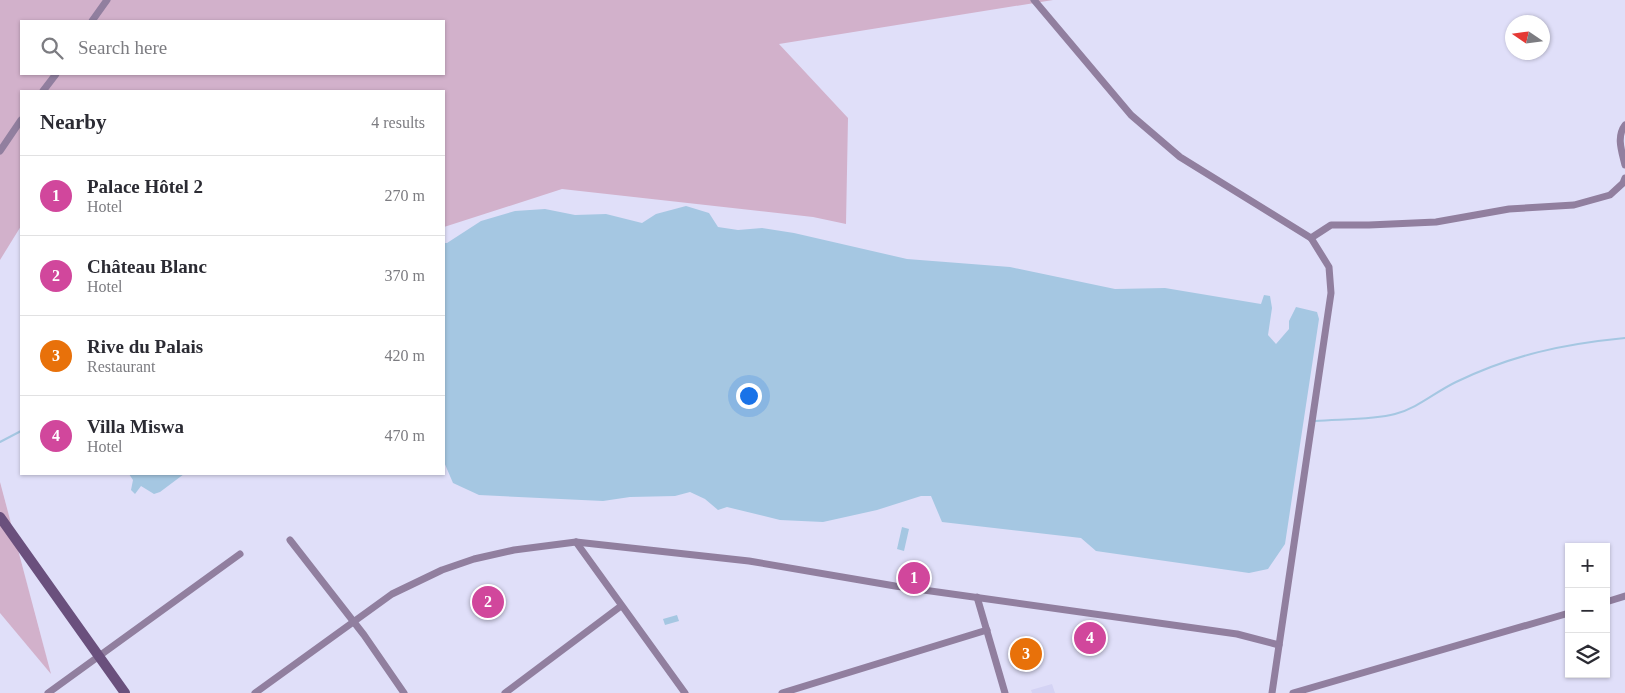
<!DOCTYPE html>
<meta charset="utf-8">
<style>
body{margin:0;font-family:Georgia,serif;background:#f2f2f3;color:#2b2b33}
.controls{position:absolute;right:15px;bottom:15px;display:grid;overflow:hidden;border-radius:0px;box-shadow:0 1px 4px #0004}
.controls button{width:45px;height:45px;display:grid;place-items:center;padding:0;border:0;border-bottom:1px solid #e1e1e2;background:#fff;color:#2b2b33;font:25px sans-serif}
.compass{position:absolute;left:1505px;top:15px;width:45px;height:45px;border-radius:50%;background:#fff;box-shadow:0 1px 4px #0004;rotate:283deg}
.you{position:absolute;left:748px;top:395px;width:18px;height:18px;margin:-12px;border:4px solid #fff;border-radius:50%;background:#1a73e8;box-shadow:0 0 0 8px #1a73e833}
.badge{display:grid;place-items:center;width:32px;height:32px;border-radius:50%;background:#ea580c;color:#fff;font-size:16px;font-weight:700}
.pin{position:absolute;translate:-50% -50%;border:2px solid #fff;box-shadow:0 1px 5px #0006}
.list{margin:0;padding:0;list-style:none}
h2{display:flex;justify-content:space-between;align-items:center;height:65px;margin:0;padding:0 20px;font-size:21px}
h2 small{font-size:16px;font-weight:400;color:#7c7c81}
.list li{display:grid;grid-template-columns:32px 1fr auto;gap:15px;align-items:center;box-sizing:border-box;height:80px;padding:0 20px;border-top:1px solid #e1e1e2}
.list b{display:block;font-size:19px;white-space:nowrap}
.list p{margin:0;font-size:16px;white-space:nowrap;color:#7c7c81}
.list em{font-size:16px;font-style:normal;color:#7c7c81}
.icon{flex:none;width:28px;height:28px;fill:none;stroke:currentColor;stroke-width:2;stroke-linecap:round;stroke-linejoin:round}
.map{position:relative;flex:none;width:1625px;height:693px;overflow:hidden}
.search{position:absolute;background:#fff;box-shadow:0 1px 4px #0004;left:20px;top:20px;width:425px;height:55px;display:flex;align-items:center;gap:12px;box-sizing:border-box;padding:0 18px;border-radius:0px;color:#7c7c81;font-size:19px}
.panel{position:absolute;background:#fff;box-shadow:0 1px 4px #0004;left:20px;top:90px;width:425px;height:385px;border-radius:0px}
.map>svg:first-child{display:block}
.built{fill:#d4d3f4}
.green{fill:#d2b1cb;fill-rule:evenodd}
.water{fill:#a5c7e2}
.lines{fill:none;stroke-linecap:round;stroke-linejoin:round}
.stream{stroke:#a5c7e2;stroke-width:2}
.street{stroke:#917f9f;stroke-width:7}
.secondary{stroke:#6a507d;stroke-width:10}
</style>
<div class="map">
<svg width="1625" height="693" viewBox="0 0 1625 693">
<rect width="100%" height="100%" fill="#e0dff9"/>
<path class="built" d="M1052,684l3,9h-23l-1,-3z"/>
<g class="green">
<path d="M0,0h1053l-274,44 69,74 -2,106 -33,-7 -251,-28 -118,38v-136h-423v135l-21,34zM21,21h423v53h-423z"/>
<path d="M0,482l51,192 -51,-61z"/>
</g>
<g class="water">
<path d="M686,206l23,7 9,14 20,3 24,-2 32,5 113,26 103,8 105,22 50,-1 96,16 3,-9 6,1 2,12 -4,27 8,9 13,-15v-8l7,-14 21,5 2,7 -34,225 -17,25 -19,4 -153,-22 -15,-13 -139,-16 -11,-26h-10l-44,14 -54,12 -43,-2 -53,-13 -9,3 -13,-11 -15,-7 -15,4 -45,1 -27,4 -124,-6 -26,-12 -9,-21v-219h3l34,-22 34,-10 30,-2 30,6 31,-1 36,9 14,-9z"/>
<path d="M129,474h55l-24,18 -6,2 -13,-8 -6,8 -4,-4 2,-10z"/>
<path d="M902,527l7,2 -5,22 -7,-2z"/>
<path d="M677,615l2,6 -14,4 -2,-6z"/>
</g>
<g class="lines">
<g class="stream">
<path d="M1315,421c25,-2 57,-1 80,-7 23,-6 40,-22 61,-32 56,-27 107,-38 169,-44"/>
<path d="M0,442l21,-11"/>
</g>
<g class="street">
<path d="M1034,0l97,115 49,42 131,81 18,29 2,26 -59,400"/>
<path d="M92,21l15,-21"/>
<path d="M43,91l13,-17"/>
<path d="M1625,125c-9,12 -3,27 0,40"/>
<path d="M0,151l21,-31"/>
<path d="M1311,238l20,-13h38l67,-3 73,-13 65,-4 36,-10 13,-12 2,-5"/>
<path d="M290,540l74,95 40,58"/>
<path d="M576,542l109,151"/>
<path d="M977,597l28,96"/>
<path d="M1606,602l19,-6"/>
<path d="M48,693l192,-139"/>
<path d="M255,693l137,-99 50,-24 32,-11 40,-9 62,-8 173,19 146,25 342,48 42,11"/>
<path d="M505,693l116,-87"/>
<path d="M782,693l205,-63"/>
<path d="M1293,693l276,-80"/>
</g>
<path class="secondary" d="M0,517l125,176"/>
</g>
</svg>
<div class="controls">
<button>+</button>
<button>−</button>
<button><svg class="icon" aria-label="layers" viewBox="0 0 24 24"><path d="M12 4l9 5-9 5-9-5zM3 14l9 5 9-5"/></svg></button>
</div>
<svg class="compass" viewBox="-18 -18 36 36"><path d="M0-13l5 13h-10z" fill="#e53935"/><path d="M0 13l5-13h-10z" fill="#7c7c81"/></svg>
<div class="you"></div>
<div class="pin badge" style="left:914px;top:578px;background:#d1479c">1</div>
<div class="pin badge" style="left:488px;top:602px;background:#d1479c">2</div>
<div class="pin badge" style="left:1026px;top:654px;background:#e8710a">3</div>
<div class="pin badge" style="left:1090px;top:638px;background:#d1479c">4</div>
<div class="search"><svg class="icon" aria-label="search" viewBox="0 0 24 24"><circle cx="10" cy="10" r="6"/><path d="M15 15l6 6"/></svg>Search here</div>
<section class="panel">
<h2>Nearby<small>4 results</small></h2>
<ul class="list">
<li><span class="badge" style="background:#d1479c">1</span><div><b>Palace Hôtel 2</b><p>Hotel</p></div><em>270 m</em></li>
<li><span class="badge" style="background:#d1479c">2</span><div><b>Château Blanc</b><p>Hotel</p></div><em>370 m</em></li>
<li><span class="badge" style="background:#e8710a">3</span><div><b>Rive du Palais</b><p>Restaurant</p></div><em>420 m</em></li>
<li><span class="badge" style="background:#d1479c">4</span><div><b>Villa Miswa</b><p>Hotel</p></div><em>470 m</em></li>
</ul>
</section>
</div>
